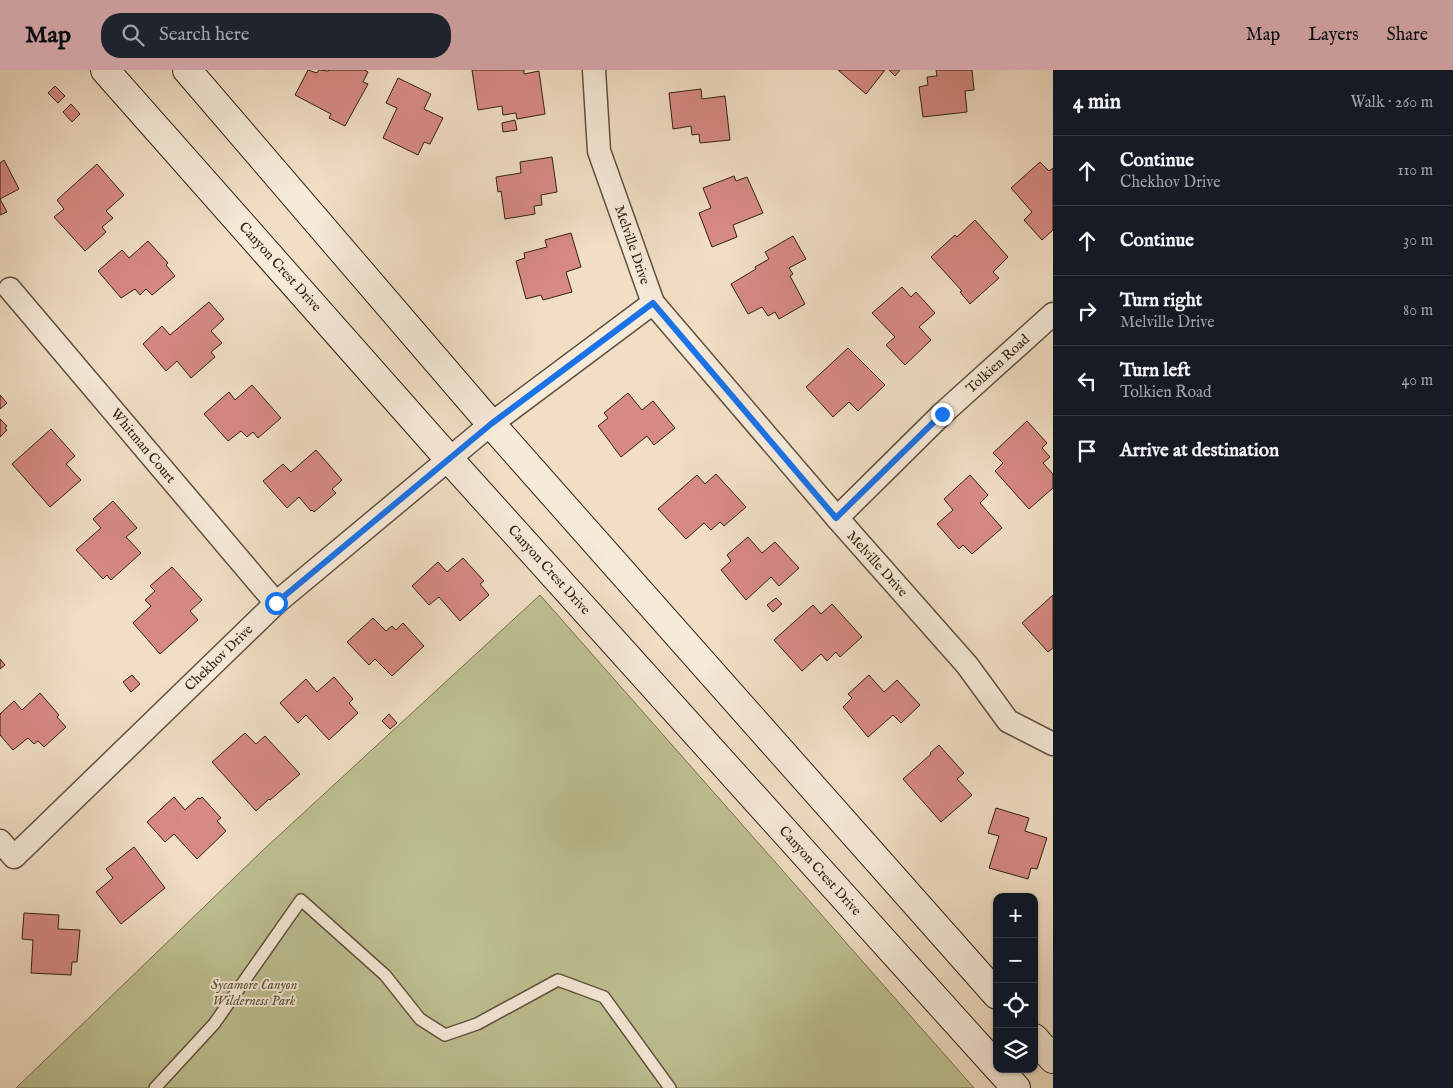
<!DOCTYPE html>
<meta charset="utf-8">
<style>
body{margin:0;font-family:"IM FELL English",serif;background:#20242c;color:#f1f3f6}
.controls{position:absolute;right:15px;bottom:15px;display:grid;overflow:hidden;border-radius:10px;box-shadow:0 1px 4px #0004}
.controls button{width:45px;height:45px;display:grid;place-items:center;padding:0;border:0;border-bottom:1px solid #363941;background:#171b24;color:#f1f3f6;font:25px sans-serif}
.stop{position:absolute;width:15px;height:15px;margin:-11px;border:4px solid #1a73e8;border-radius:50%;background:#fff}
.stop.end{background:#1a73e8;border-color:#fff;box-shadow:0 1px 5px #0008}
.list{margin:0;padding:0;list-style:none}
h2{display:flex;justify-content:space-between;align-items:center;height:65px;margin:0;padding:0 20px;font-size:21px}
h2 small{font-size:16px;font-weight:400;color:#9ea1a6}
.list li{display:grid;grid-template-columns:32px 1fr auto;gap:15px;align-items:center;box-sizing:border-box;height:70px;padding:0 20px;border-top:1px solid #363941}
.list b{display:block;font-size:19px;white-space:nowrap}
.list p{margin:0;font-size:16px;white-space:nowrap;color:#9ea1a6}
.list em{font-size:16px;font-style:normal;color:#9ea1a6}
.icon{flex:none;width:28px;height:28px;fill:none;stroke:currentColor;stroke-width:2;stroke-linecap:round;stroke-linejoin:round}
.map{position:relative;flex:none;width:1053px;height:1018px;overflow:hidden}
header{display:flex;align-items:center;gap:30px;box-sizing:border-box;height:70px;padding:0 25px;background:#c59692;color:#111}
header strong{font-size:24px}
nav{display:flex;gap:28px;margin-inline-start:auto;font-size:18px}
.search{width:350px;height:45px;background:#20242c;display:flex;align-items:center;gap:12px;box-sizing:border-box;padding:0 18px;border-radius:20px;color:#9ea1a6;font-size:19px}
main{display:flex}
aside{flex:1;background:#171b24}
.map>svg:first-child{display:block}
.green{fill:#bdc091;stroke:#777051}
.building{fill:#d78a84;stroke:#312111}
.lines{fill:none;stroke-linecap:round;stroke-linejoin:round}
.lane-casing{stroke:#61503e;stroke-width:14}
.street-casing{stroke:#61503e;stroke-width:25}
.secondary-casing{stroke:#312111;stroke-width:30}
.lane{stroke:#f6ead9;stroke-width:11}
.street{stroke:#f6ead9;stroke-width:22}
.secondary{stroke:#f6ead9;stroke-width:28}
.route{stroke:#1a73e8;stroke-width:6}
.labels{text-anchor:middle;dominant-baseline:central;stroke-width:4;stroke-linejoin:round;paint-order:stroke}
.street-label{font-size:14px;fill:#312111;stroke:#f6ead9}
.park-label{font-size:14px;font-style:italic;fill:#5b5137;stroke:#f6ead9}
</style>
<header>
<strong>Map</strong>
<div class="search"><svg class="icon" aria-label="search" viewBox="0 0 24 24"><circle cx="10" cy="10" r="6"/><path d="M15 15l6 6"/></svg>Search here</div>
<nav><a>Map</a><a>Layers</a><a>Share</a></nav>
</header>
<main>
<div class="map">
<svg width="1053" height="1018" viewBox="0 0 1053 1018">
<rect width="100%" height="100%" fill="#f1dec4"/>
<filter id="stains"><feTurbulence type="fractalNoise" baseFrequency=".004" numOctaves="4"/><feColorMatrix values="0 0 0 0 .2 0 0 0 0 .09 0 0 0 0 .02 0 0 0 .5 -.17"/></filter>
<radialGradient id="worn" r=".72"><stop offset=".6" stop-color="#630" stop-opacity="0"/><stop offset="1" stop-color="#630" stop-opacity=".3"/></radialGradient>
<path class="green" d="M540,525l434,493h-958l245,-236z"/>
<g class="building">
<path d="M308,0l9,3 2,-3 9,1 1,-1h36l3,2 -5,10 5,2 -23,42 -16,-8 2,-4 -36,-19z"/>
<path d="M472,0h52v4l15,-3 6,43 -28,5 -1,-6 -13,2 -1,-9 -24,4z"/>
<path d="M838,0h47l-19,24z"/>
<path d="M889,0h11l-5,6z"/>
<path d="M936,0h36l2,20 -9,1 2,21 -44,5 -4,-30 9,-2 -1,-8 10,-1z"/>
<path d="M398,8l33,16 -7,15 19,9 -13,26 -6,-2 -6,13 -35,-17 14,-30 -11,-5z"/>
<path d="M55,16l10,10 -7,7 -10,-10z"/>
<path d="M701,19l1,10 23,-3 5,44 -30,3 -1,-9 -7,1 -1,-9 -18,3 -4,-36z"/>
<path d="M71,34l9,10 -8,8 -9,-10z"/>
<path d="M515,50l2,10 -14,2 -1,-9z"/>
<path d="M552,87l5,35 -16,3 1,10 -8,1 1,8 -30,5 -4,-28 -3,1 -2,-15 25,-4 -1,-11z"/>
<path d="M4,90l15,29 -19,10 7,13 -7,3v-52z"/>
<path d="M1040,92l9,9 4,-3v62l-11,10 -18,-20 8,-8 -21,-24z"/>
<path d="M97,94l27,31 -18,16 7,7 -11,9 4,5 -21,19 -31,-34 10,-8 -7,-9z"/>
<path d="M734,106l2,5 11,-4 16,36 -30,12 4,12 -25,10 -13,-34 12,-5 -8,-20z"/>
<path d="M975,150l33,37 -15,15 6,6 -29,26 -10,-12 2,-1 -31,-34 24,-22 2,2z"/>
<path d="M571,163l10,34 -15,5 6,20 -29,8 -2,-5 -15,4 -10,-38 9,-3 -1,-5 23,-6 -2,-7z"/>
<path d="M793,166l13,23 -17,9 4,6 -3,2 15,28 -26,15 -4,-7 -7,4 -6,-9 -14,7 -17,-30 25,-15 -1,-2 14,-8 -4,-7z"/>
<path d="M148,171l20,22 -2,2 9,11 -23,19 -6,-6 -6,6 -5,-6 -14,9 -23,-27 24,-21 7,8z"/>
<path d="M902,217l9,10 5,-5 19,21 -16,14 12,13 -26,25 -19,-20 9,-8 -23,-24z"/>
<path d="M209,232l15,17 -13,12 11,12 -11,9 4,5 -24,21 -14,-17 -11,10 -23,-27 19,-18 8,9z"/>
<path d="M848,278l37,37 -27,26 -9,-9 -16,15 -27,-30z"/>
<path d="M252,315l29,33 -23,20 -5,-6 -6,5 -6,-6 -13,10 -24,-27 25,-22 6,8z"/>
<path d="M628,323l14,17 11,-9 22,27 -21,17 -7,-9 -26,21 -23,-31 10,-8 -4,-5z"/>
<path d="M0,325l7,8 -7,6z"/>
<path d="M0,349l7,7 -2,2 2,2 -7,7z"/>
<path d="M1027,351l20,22 -5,5 8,9 -7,6 10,11v14l-24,21 -34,-38 8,-8 -10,-10z"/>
<path d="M51,359l24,27 -9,8 15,16 -31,27 -38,-43z"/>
<path d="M316,380l26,30 -10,9 4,4 -22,19 -2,-2 -1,1 -12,-14 -12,11 -24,-27 20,-17 8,8z"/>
<path d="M716,404l30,33 -22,19 -4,-4 -9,8 -7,-7 -18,16 -28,-30 39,-34 8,9z"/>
<path d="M970,405l18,20 -8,8 22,25 -30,26 -9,-9 -4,4 -22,-25 16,-14 -9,-11z"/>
<path d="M113,431l24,27 -11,9 15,16 -30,27 -4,-5 -4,4 -27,-29 25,-22 -8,-9z"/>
<path d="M748,467l14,16 13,-11 24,26 -20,18 -8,-9 -25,23 -25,-30 10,-9 -4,-6z"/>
<path d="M463,488l21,23 -4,3 9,11 -29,26 -21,-24 -10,8 -17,-19 26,-24 9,10z"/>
<path d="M172,497l30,33 -12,11 8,9 -38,34 -27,-31 18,-17 -6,-6 10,-9 -5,-5z"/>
<path d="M1053,525v53l-5,4 -26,-29z"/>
<path d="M776,528l6,6 -9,8 -6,-7z"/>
<path d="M832,534l30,33 -22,20 -4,-5 -9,9 -6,-7 -19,17 -28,-31 39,-35 8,9z"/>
<path d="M373,548l13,13 6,-5 4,4 7,-7 21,23 -32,30 -17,-17 -6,6 -22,-23z"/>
<path d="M0,589l5,6 -5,4z"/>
<path d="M132,605l8,9 -9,8 -8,-10z"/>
<path d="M869,605l15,17 13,-12 23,25 -19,18 -8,-8 -25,22 -25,-30 9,-9 -4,-4z"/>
<path d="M334,607l19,22 -4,4 9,10 -29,27 -23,-25 -8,8 -18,-20 26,-24 11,13z"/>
<path d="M40,623l19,22 -2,2 9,10 -22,20 -6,-6 -4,3 -6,-6 -15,12 -13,-15v-21l14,-13 8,9z"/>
<path d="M389,644l8,9 -7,6 -8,-8z"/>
<path d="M245,663l11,11 9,-8 35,38 -30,26 -1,-1 -13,12 -44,-49z"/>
<path d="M939,675l25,28 -7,6 15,16 -31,27 -38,-43 28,-25 -1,-1z"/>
<path d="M174,727l11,13 13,-12 2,1 2,-2 19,21 -4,3 9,10 -29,28 -23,-25 -9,8 -18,-20z"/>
<path d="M996,738l33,10 -4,13 22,7 -10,31 -6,-1 -3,11 -39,-11 10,-32 -11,-3z"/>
<path d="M134,777l31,41 -44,36 -25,-32 17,-14 -7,-9z"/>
<path d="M24,843l35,2 -1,14 22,1 -3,32h-5l-1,13 -40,-2 2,-33 -11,-1z"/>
</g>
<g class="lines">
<g class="lane-casing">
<path id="lane" d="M155,1018l59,-64 87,-124 84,75 35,44 25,16 32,-11 81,-44 46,17 66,91"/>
</g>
<g class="street-casing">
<g id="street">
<path d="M594,0l5,81 54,152 184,215 130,147 41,56 45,23"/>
<path d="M10,219l266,314"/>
<path d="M837,448l105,-104 111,-100"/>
<path d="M0,771l14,16 262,-254 215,-179 162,-121"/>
</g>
</g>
<g class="secondary-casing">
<g id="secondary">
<path d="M105,0l344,389 548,608"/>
<path d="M187,0l304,354 506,571"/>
<path d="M1034,968l19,21"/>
<path d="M999,999l17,19"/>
</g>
</g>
<use href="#lane" class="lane"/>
<use href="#street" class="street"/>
<use href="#secondary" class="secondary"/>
</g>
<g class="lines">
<path class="route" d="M276,533l215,-179 162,-121 183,215 106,-104"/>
</g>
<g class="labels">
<g class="street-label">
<text transform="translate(632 175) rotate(71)">Melville Drive</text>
<text transform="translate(280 197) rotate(48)">Canyon Crest Drive</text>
<text transform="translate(998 294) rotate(-42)">Tolkien Road</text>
<text transform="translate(143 376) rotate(50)">Whitman Court</text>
<text transform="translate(877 494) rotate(48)">Melville Drive</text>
<text transform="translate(549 500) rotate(48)">Canyon Crest Drive</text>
<text transform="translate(219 588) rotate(-44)">Chekhov Drive</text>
<text transform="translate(820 801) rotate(48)">Canyon Crest Drive</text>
</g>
<g class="park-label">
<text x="254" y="915">Sycamore Canyon<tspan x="254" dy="16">Wilderness Park</tspan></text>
</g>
</g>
<rect width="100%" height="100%" filter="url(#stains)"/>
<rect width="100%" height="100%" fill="url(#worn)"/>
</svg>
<div class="controls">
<button>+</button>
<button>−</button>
<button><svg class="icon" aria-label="locate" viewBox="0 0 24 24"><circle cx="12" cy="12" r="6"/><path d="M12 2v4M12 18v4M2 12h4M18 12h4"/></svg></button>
<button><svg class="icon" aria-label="layers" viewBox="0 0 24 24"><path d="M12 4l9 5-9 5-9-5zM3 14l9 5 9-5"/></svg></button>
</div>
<div class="stop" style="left:276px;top:533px"></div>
<div class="stop end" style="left:942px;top:344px"></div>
</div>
<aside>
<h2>4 min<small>Walk · 260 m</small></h2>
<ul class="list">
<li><svg class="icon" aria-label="ahead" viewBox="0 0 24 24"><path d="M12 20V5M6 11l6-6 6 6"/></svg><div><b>Continue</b><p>Chekhov Drive</p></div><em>110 m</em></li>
<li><svg class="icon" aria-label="ahead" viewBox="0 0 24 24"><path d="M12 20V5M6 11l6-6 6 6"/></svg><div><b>Continue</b></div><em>30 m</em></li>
<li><svg class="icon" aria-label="right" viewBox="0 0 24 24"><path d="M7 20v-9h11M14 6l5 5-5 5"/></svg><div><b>Turn right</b><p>Melville Drive</p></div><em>80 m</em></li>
<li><svg class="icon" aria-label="left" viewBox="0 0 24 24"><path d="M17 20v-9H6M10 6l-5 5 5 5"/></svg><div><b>Turn left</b><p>Tolkien Road</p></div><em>40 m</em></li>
<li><svg class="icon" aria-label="arrive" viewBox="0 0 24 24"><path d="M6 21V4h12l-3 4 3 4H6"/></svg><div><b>Arrive at destination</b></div></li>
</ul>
</aside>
</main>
